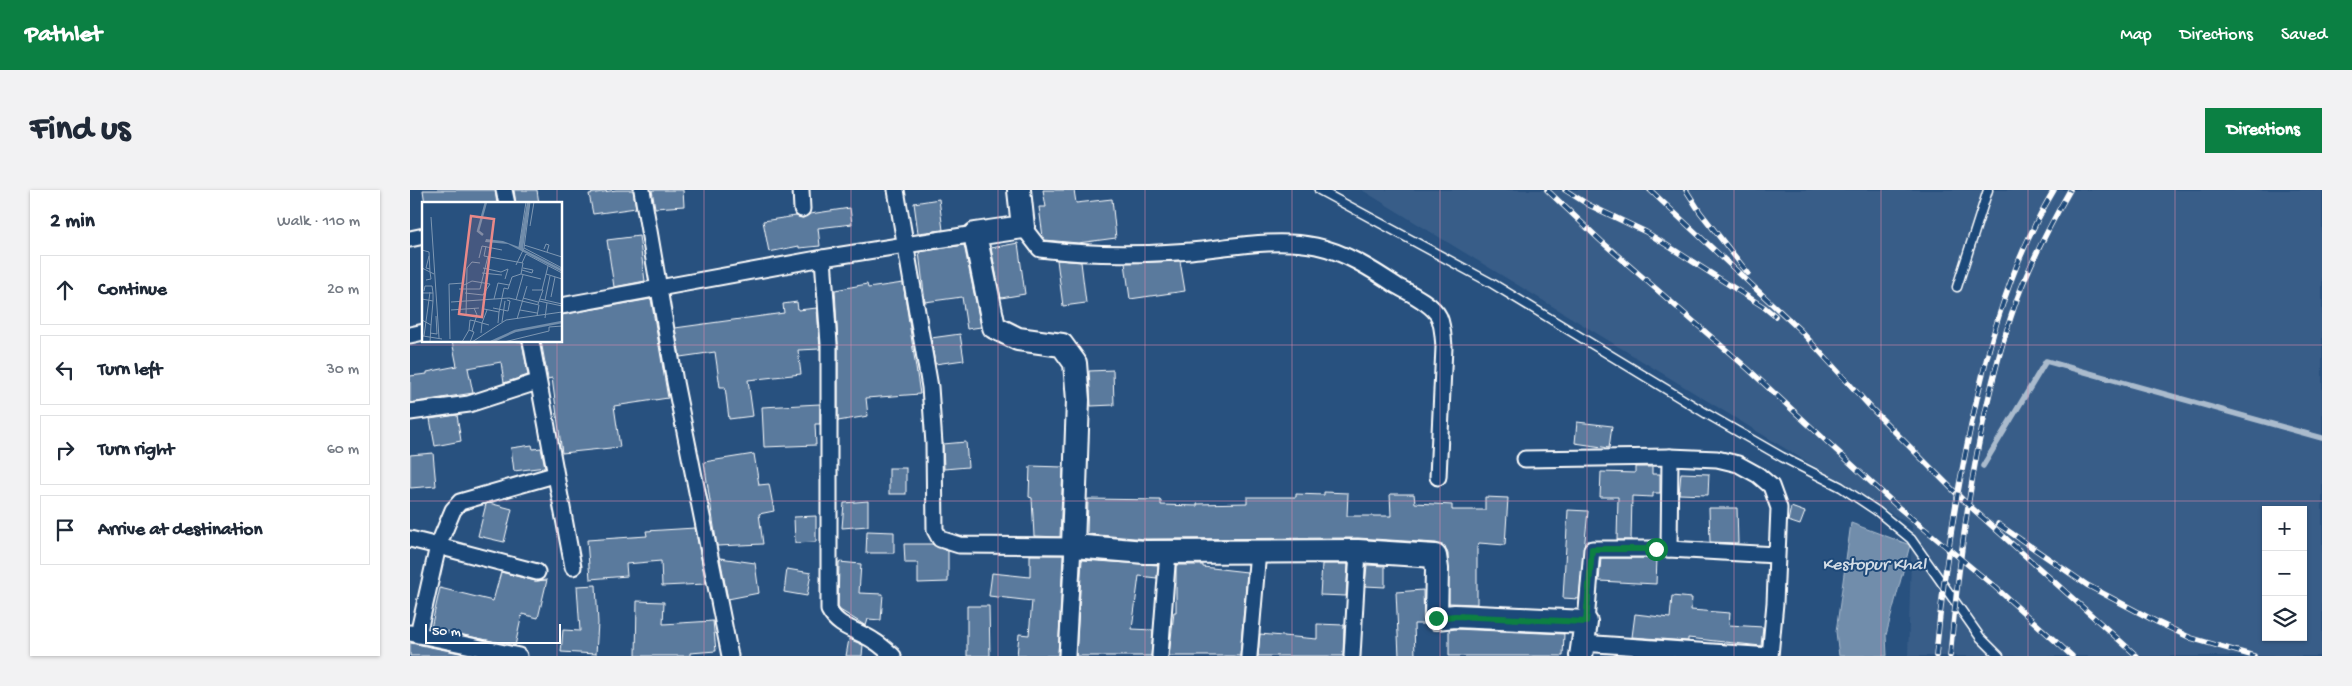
<!DOCTYPE html>
<meta charset="utf-8">
<style>
body{margin:0;font-family:"Gochi Hand",sans-serif;background:#f2f2f3;color:#1f2937}
.controls{position:absolute;right:15px;bottom:15px;display:grid;overflow:hidden;border-radius:0px;box-shadow:0 1px 4px #0004}
.controls button{width:45px;height:45px;display:grid;place-items:center;padding:0;border:0;border-bottom:1px solid #e0e1e3;background:#fff;color:#1f2937;font:25px sans-serif}
.scale{position:absolute;left:15px;bottom:12px;width:136px;box-sizing:border-box;padding-left:5px;border:2px solid #fff;border-top:0;font-size:14px;line-height:18px;white-space:nowrap;color:#fff;-webkit-text-stroke:4px #1f4a7a;paint-order:stroke}
.stop{position:absolute;width:15px;height:15px;margin:-11px;border:4px solid #0b8043;border-radius:50%;background:#fff}
.stop.end{background:#0b8043;border-color:#fff;box-shadow:0 1px 5px #0008}
.list{margin:0;padding:0;list-style:none}
h2{display:flex;justify-content:space-between;align-items:center;height:65px;margin:0;padding:0 20px;font-size:21px}
h2 small{font-size:16px;font-weight:400;color:#747a83}
.list li{display:grid;grid-template-columns:32px 1fr auto;gap:15px;align-items:center;box-sizing:border-box;height:70px;margin:0 10px 10px;padding:0 10px;border:1px solid #e0e1e3;border-radius:0px}
.list b{display:block;font-size:19px;white-space:nowrap}
.list em{font-size:16px;font-style:normal;color:#747a83}
.icon{flex:none;width:28px;height:28px;fill:none;stroke:currentColor;stroke-width:2;stroke-linecap:round;stroke-linejoin:round}
.map{position:relative;flex:none;width:1912px;height:466px;overflow:hidden;border-radius:0px}
header{display:flex;align-items:center;gap:30px;box-sizing:border-box;height:70px;padding:0 25px;background:#0b8043;color:#fff}
header strong{font-size:24px}
nav{display:flex;gap:28px;margin-inline-start:auto;font-size:18px}
.intro{display:flex;align-items:center;justify-content:space-between;box-sizing:border-box;height:120px;padding:0 30px}
h1{margin:0;font-size:35px}
.button{padding:12px 22px;border-radius:0px;background:#0b8043;color:#fff;font-size:18px;font-weight:700}
main{display:flex;gap:30px;padding:0 30px}
aside{flex:1;background:#fff;border-radius:0px;box-shadow:0 1px 4px #0004}
.map>svg:first-child{display:block}
.built{fill:#375d88;fill-rule:evenodd}
.water{fill:#718dab;stroke:#aabbcd}
.lines{fill:none;stroke-linecap:round;stroke-linejoin:round}
.stream{stroke:#aabbcd;stroke-width:5.5}
.building{fill:#5a7a9d;stroke:#fff}
.lane-casing{stroke:#fff;stroke-width:11}
.street-casing{stroke:#fff;stroke-width:19}
.secondary-casing{stroke:#fff;stroke-width:26}
.lane{stroke:#1f4a7a;stroke-width:8}
.street{stroke:#1f4a7a;stroke-width:15}
.secondary{stroke:#1f4a7a;stroke-width:22}
.rail-casing{stroke:#fff;stroke-width:5.5}
.rail{stroke:#1f4a7a;stroke-width:4;stroke-dasharray:11;stroke-linecap:butt}
.route{stroke:#0b8043;stroke-width:6}
.grid{fill:none;stroke:#e08cad;stroke-width:1;stroke-opacity:0.55}
.labels{text-anchor:middle;dominant-baseline:central;stroke-width:4;stroke-linejoin:round;paint-order:stroke}
.water-label{font-size:18px;font-style:italic;fill:#d4dde6;stroke:#1f4a7a}
.inset-river{fill:none;stroke:#718dab;stroke-width:2.5}
.inset-road{fill:none;stroke:#7e97b2;stroke-width:1}
.view{fill:#e88989;fill-opacity:0.15;stroke:#e88989;stroke-width:2.5}
.inset-edge{fill:none;stroke:#fff;stroke-width:2.5}
</style>
<header>
<strong>Pathlet</strong>
<nav><a>Map</a><a>Directions</a><a>Saved</a></nav>
</header>
<div class="intro"><h1>Find us</h1><a class="button">Directions</a></div>
<main>
<aside>
<h2>2 min<small>Walk · 110 m</small></h2>
<ul class="list">
<li><svg class="icon" aria-label="ahead" viewBox="0 0 24 24"><path d="M12 20V5M6 11l6-6 6 6"/></svg><div><b>Continue</b></div><em>20 m</em></li>
<li><svg class="icon" aria-label="left" viewBox="0 0 24 24"><path d="M17 20v-9H6M10 6l-5 5 5 5"/></svg><div><b>Turn left</b></div><em>30 m</em></li>
<li><svg class="icon" aria-label="right" viewBox="0 0 24 24"><path d="M7 20v-9h11M14 6l5 5-5 5"/></svg><div><b>Turn right</b></div><em>60 m</em></li>
<li><svg class="icon" aria-label="arrive" viewBox="0 0 24 24"><path d="M6 21V4h12l-3 4 3 4H6"/></svg><div><b>Arrive at destination</b></div></li>
</ul>
</aside>
<div class="map">
<svg width="1912" height="466" viewBox="0 0 1912 466">
<rect width="100%" height="100%" fill="#28517f"/>
<filter id="ink" filterUnits="userSpaceOnUse"><feTurbulence type="fractalNoise" baseFrequency=".02" numOctaves="2"/><feDisplacementMap in="SourceGraphic" scale="10" xChannelSelector="R" yChannelSelector="G"/><feConvolveMatrix kernelMatrix="1 2 1 2 8 2 1 2 1" color-interpolation-filters="sRGB"/></filter>
<g filter="url(#ink)">
<path class="built" d="M952,0h960v466h-414l4,-130zM1856,320h37v127h-37z"/>
<path class="water" d="M1441,333l59,22 -24,90 1,21h-48l-3,-24z"/>
<g class="lines">
<path class="stream" d="M1573,276l63,-105 276,77"/>
</g>
<g class="building">
<path d="M13,0h72l2,14h-72z"/>
<path d="M104,0h23l2,14h-23z"/>
<path d="M206,0h17l3,18 -43,6 -4,-20z"/>
<path d="M242,0h31l1,16 -29,2z"/>
<path d="M633,0h31l2,13 36,-4 4,39 -38,5 -33,-3 -2,-3 -4,-30h7z"/>
<path d="M529,9l4,31 -25,3 -4,-30z"/>
<path d="M440,18l2,16 -34,4 2,18 -21,2v-2l-30,6 -6,-31 33,-5 7,2 7,-4z"/>
<path d="M229,46l6,45 -31,6 -7,-47z"/>
<path d="M608,53l7,51 -24,4 -10,-50z"/>
<path d="M554,55l17,82 -14,2 -5,-32 -37,5 -6,-50z"/>
<path d="M647,70l24,2 5,41 -23,3z"/>
<path d="M770,71l5,30 -55,8 -5,-36z"/>
<path d="M493,93l17,111 -54,4 2,18 -30,5v-77l-3,-54 32,-6 1,4z"/>
<path d="M241,109l17,99 -54,8 6,41 -58,6 -10,-75 -4,1 -7,-38h20v-26z"/>
<path d="M387,112l1,8 19,-2 3,41 -22,1 3,24 -53,6 5,36 -24,3 -4,-32h-5l-5,-35 -35,5 -5,-29 109,-15 -1,-9z"/>
<path d="M550,144l4,26 -29,4 -4,-26z"/>
<path d="M42,151h70l6,34 -24,8 -3,-21 -33,6 5,25 -63,10v-27l17,-2v-2l30,-6z"/>
<path d="M703,180l1,35 -23,1 -2,-35z"/>
<path d="M410,214v20h-5l1,21 -52,2 -2,-40z"/>
<path d="M47,225l4,26 -26,5 -5,-27z"/>
<path d="M1167,232l35,4 -3,22 -34,-5z"/>
<path d="M556,252l2,25 -24,2 -1,-25z"/>
<path d="M122,255l1,4 8,-1 4,19 -31,4 -3,-23z"/>
<path d="M23,263l3,33 -26,2v-33z"/>
<path d="M344,264l5,31 10,-1 5,27 -15,3 4,30 -46,2 -13,-84z"/>
<path d="M620,276l33,1 -3,70 -26,-1 -2,-38 -3,-1z"/>
<path d="M1225,277h17v7h8v19h-7v4l-21,-1 -1,44h-14l1,-43h-18l1,-25 34,1z"/>
<rect x="479" y="278" width="17" height="26"/>
<path d="M1271,283l28,1 -1,21 -29,-1z"/>
<path d="M914,302l24,1 -1,23h44l-1,-22h24l1,9 37,2v5h33v-13l23,1 -3,47 -26,-2 -2,4v57l-28,-1 -1,-49 -3,-8 -9,-3 -78,-5 -212,1 -59,-5 1,-35 73,1v5l36,1v-2l50,-1v-6h49v-3l28,1z"/>
<path d="M458,311v25l-26,2 2,-25z"/>
<path d="M79,313l23,6 -8,33 -26,-6 8,-32z"/>
<path d="M1381,317l14,5 -5,13 -12,-4z"/>
<path d="M1299,318h28l1,35 -28,-1z"/>
<path d="M1158,320l20,1 -9,88 -16,-1z"/>
<path d="M406,326v26l-21,1 -1,-26z"/>
<path d="M285,338l11,56 -44,2 -1,-25 -35,3 1,12 -37,3 -3,-39 60,-4 -1,-5z"/>
<path d="M457,341l27,1v21h-28z"/>
<path d="M494,354h28l16,7v31l-30,1v-20h-13z"/>
<path d="M620,365h33l-5,101h-41l2,-22 10,1 3,-34 -43,-5 3,-23 38,4z"/>
<path d="M310,368l35,5 4,30 -31,6z"/>
<path d="M1191,368h56l-1,26 -57,-3z"/>
<path d="M672,370l76,5 -1,13 -18,-2 -7,53 21,1 -2,26h-75z"/>
<path d="M429,372l22,2 -2,29 24,1 -2,26 -13,-1 -2,7 -26,-16 -2,-3z"/>
<path d="M912,374h26l-2,32 -26,-1z"/>
<path d="M766,375h27v2l44,5 -7,84h-71l5,-44h2z"/>
<path d="M957,375l18,1v21l-20,-1z"/>
<path d="M377,379l24,4 -4,23 -23,-4z"/>
<path d="M91,382l34,9 12,-1 -9,38 -16,-4 -7,32 -84,-18 9,-40 53,13z"/>
<path d="M186,395l2,38 -2,31 -35,-2 2,-22 17,1 -3,-45z"/>
<path d="M1013,400l1,34h-10l1,32h-16l-3,-64z"/>
<path d="M1262,406l20,2 -1,12 39,3 -1,12 34,2 -2,19 -73,-8v3l-56,-4 3,-23 35,4z"/>
<path d="M227,411l27,1 -1,22 50,-3 3,30 -26,2v3h-54z"/>
<path d="M557,416h22l1,50h-23z"/>
<path d="M907,434l27,1 -1,31h-85l2,-22 57,5z"/>
<path d="M1045,439l109,5 -1,22h-114v-26z"/>
<path d="M439,449l14,6 -1,11h-16z"/>
<path d="M0,453l6,1 58,12h-64z"/>
</g>
<g class="lines">
<g class="lane-casing">
<g id="lane">
<path d="M909,0l174,94 214,130 75,43 59,30 36,24 34,28 69,98 19,19"/>
<path d="M1547,97l31,-97"/>
</g>
</g>
<g class="street-casing">
<g id="street">
<path d="M94,0l3,14"/>
<path d="M232,0l33,192 55,274"/>
<path d="M391,0l1,19"/>
<path d="M486,0l34,197 4,57 1,86 5,9 19,6 114,1 -6,110"/>
<path d="M613,37l17,22c50,6 101,6 151,2 41,-4 85,-13 125,-5 29,6 57,24 81,40 13,7 36,18 42,31 4,9 4,20 5,30l-6,130"/>
<path d="M0,49l14,-3"/>
<path d="M413,68l6,86v266c9,18 29,20 45,31 7,4 13,10 19,15"/>
<path d="M151,116l262,-48 152,-24"/>
<path d="M0,145l14,-3"/>
<path d="M121,151l42,226"/>
<path d="M0,222l59,-8 68,-22"/>
<path d="M1115,269l145,-2 47,2 21,5 20,11 13,11 8,22 -4,95 -5,53"/>
<path d="M0,349l28,7 15,-36 7,-8 94,-27"/>
<path d="M1259,359l1,-92"/>
<path d="M1176,432l6,-73h77l107,6"/>
<path d="M0,443l109,23"/>
<path d="M8,445l20,-89 99,26"/>
<path d="M1172,453l188,13"/>
<path d="M750,466l8,-104"/>
<path d="M839,466l9,-105"/>
<path d="M942,466l6,-105"/>
</g>
</g>
<g class="secondary-casing">
<path id="secondary" d="M609,0l4,37 -48,7 19,93 24,12 44,6 13,18 3,37 -5,146 72,6 213,-1 77,5 2,13 -1,49 19,-2 131,6 -5,34"/>
</g>
<use href="#lane" class="lane"/>
<use href="#street" class="street"/>
<use href="#secondary" class="secondary"/>
<g class="rail-casing">
<g id="rail">
<path d="M1137,0l54,51 146,127 151,139 97,80 77,69"/>
<path d="M1155,0l24,15 57,27 118,75 11,9"/>
<path d="M1240,0l150,140 74,81 89,89 174,156"/>
<path d="M1276,0l14,22 48,61"/>
<path d="M1588,334l89,61 70,37 34,16 63,18"/>
<path d="M1526,466c6,-69 16,-137 30,-206 18,-90 40,-180 88,-260"/>
<path d="M1540,466c11,-116 28,-247 67,-357 14,-38 33,-74 53,-109"/>
</g>
</g>
<use href="#rail" class="rail"/>
</g>
</g>
<g class="lines" filter="url(#ink)">
<path class="route" d="M1026,428l19,-2 131,6 6,-73h64"/>
</g>
<path class="grid" d="M147,0v14M294,0v466M441,0v466M588,0v466M735,0v466M882,0v466M1030,0v466M1177,0v466M1324,0v466M1471,0v466M1618,0v466M1765,0v466M147,151v315M0,155h1912M0,311h1912"/>
<g class="labels">
<g class="water-label">
<text x="1464" y="375">Kestopur Khal</text>
</g>
</g>
<g transform="translate(12 12)">
<rect width="140" height="140" fill="#28517f"/>
<path d="M105,0h3l-7,47 39,20v3l-54,-28 -23,-2 1,-3 17,2 16,6z" fill="#718dab"/>
<path class="inset-river" d="M61,33l-5,-4 8,-29M69,140l24,-11 47,-9"/>
<path class="inset-road" d="M9,15l8,121M108,24l4,-24M102,43l38,12M64,44l-2,10 39,7 -2,11 20,5M97,45l7,-45M102,46l38,20M122,47l2,-5 3,1 -2,7M0,48l7,2 1,20 4,2M7,54l-3,12 4,1M57,56l3,-12 20,4M100,61l4,-9 36,19M94,63l8,-17 6,-46M0,66l8,4 1,7 -5,1M61,66l18,4 7,-3 -3,10M100,68l10,3 1,-3 -10,-2M60,71l20,2M124,72l16,5M42,83l8,-4 18,3 -7,11 -18,-2M37,87h21l8,-33M110,88h11l-5,14M120,88l6,-24M2,89l1,-5h7l1,7M0,91h11v8M129,95l4,-20M101,96l15,4M0,97l11,2 -2,24M72,97l4,-16 11,2M118,97l22,5M94,98l7,-25M123,98l5,-24M117,99l23,5M29,100l58,-4 30,7 -2,11M52,106l3,7 -2,6 7,2 5,-13M71,106l15,3 2,-10 -3,-1M62,107l15,3 -1,11M29,108l28,-2M98,108l17,3M77,110l5,-24 4,1 4,-12 9,-3M44,114l1,-48 5,-6 8,1M123,116l2,-15M95,117l10,-33M0,118l9,5 -1,17M80,120l3,-21M47,128l1,-10 5,1 -3,10M8,131l7,1 -1,-18M59,131l1,-10 7,2M1,134l19,3M2,134l6,-44M28,137l-1,-55 15,-1M40,140l7,-12 5,2 -4,10M50,140l34,-22 56,-8M82,140l45,-11v-4l13,-1"/>
<path class="view" d="M49,14l23,3 -12,98 -23,-3z"/>
<rect width="140" height="140" class="inset-edge"/>
</g>
</svg>
<div class="controls">
<button>+</button>
<button>−</button>
<button><svg class="icon" aria-label="layers" viewBox="0 0 24 24"><path d="M12 4l9 5-9 5-9-5zM3 14l9 5 9-5"/></svg></button>
</div>
<div class="scale">50 m</div>
<div class="stop" style="left:1246px;top:359px"></div>
<div class="stop end" style="left:1026px;top:428px"></div>
</div>
</main>
